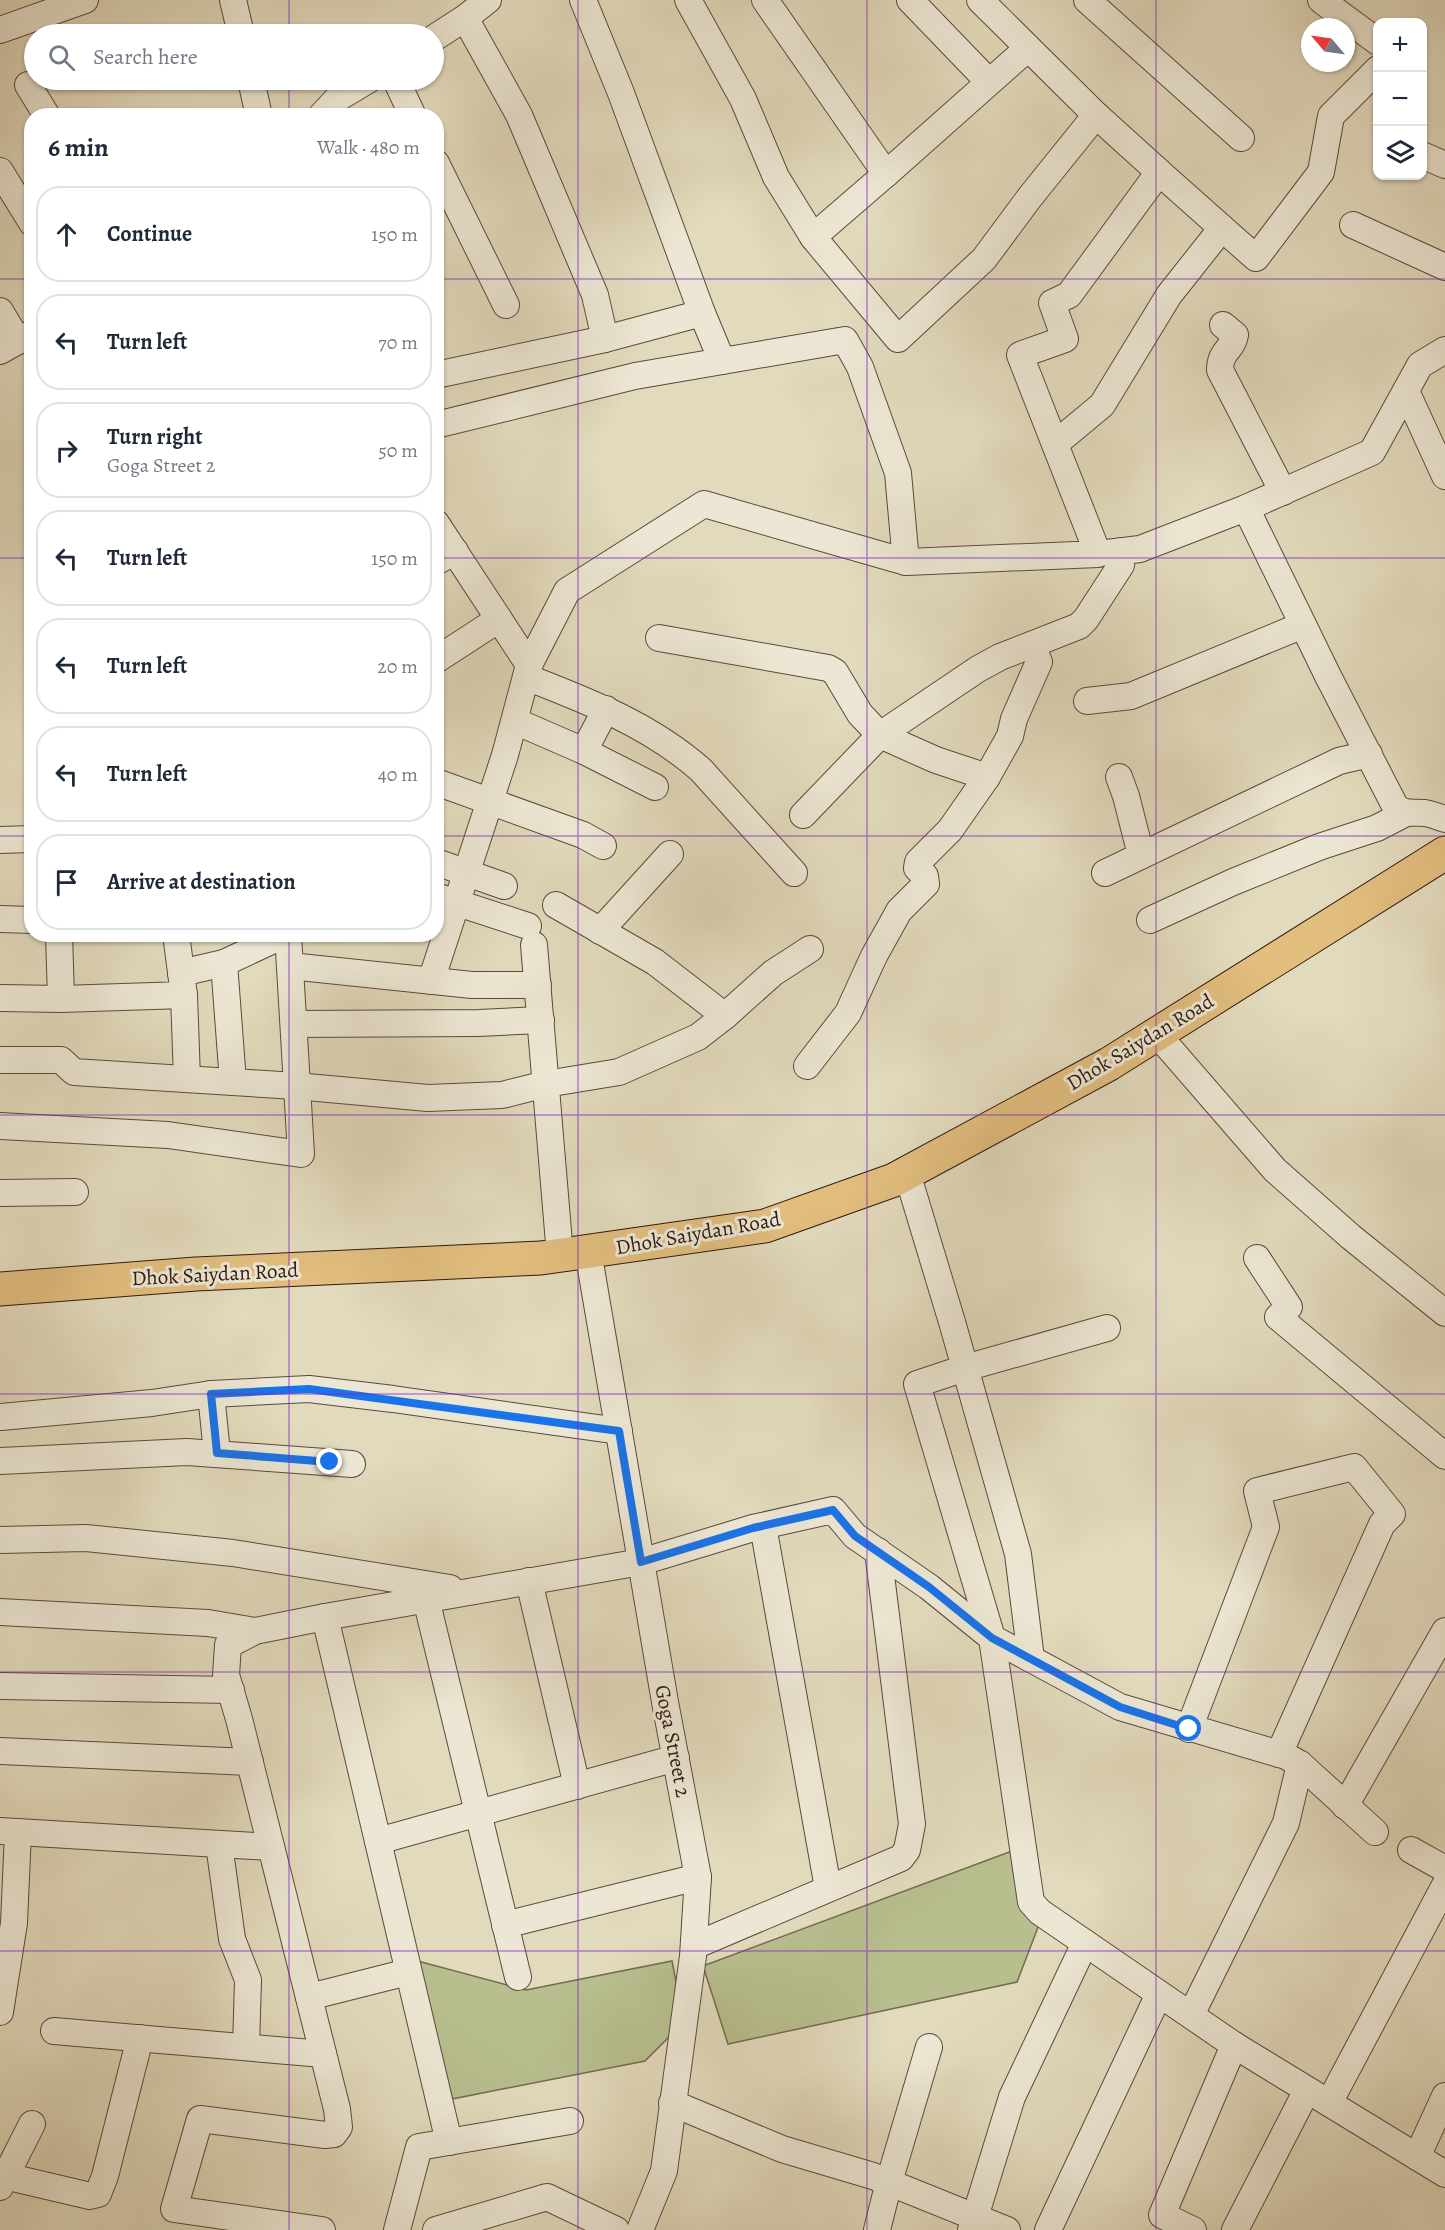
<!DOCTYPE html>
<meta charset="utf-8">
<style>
body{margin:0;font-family:Alegreya,serif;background:#f2f2f3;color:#1f2937}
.controls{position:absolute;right:18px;top:18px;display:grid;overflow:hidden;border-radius:12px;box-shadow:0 2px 4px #0004}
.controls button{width:54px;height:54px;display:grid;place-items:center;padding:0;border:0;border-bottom:2px solid #e0e1e3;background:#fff;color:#1f2937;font:30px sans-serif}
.compass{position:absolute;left:1301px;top:18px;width:54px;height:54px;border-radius:50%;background:#fff;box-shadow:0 2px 4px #0004;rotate:299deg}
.stop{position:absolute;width:18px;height:18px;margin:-14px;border:4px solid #1a73e8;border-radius:50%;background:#fff}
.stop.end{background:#1a73e8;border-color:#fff;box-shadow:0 2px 6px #0008}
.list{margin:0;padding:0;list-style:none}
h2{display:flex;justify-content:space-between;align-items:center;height:78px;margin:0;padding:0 24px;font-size:26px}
h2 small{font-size:20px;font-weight:400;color:#747a83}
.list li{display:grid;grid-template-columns:39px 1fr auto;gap:18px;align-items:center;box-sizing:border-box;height:96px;margin:0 12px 12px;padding:0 12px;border:2px solid #e0e1e3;border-radius:24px}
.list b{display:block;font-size:22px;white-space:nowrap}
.list p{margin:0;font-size:20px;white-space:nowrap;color:#747a83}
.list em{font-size:20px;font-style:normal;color:#747a83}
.icon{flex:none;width:33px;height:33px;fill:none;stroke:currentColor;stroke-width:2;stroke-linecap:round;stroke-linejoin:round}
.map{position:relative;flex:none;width:1445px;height:2230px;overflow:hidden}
.search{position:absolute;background:#fff;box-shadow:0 2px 4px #0004;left:24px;top:24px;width:420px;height:66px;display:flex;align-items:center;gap:15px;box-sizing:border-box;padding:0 21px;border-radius:33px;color:#747a83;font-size:22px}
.panel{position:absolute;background:#fff;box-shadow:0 2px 4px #0004;left:24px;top:108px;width:420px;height:834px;border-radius:24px}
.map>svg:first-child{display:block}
.green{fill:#b8be8e;stroke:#746c4f;stroke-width:1.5}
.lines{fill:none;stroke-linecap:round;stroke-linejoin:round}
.minor-casing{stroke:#5c493b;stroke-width:28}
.major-casing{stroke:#2f1910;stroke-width:35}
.minor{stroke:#ece7d4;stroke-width:26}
.major{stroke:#e1bd7e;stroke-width:33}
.route{stroke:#1a73e8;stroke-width:8}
.grid{fill:none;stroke:#7b2cbf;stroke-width:1.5;stroke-opacity:0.55}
.labels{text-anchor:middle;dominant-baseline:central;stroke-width:6;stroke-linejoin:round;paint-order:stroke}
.street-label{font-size:21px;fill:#2f1910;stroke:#ece7d4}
</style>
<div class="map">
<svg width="1445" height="2230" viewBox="0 0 1445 2230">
<rect width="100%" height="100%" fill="#e2dabd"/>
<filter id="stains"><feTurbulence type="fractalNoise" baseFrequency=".00333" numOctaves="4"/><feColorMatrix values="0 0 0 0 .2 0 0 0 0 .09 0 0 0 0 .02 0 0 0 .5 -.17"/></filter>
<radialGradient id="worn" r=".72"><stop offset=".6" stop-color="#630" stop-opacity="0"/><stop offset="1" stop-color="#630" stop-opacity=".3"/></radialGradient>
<g class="green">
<path d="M1012,1851l28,71 -23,60 -289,62 -25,-78z"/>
<path d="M414,1960l112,30 146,-29 12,61 -39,39 -203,40z"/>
</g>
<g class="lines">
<g class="minor-casing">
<g id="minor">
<path d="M233,0l8,34"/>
<path d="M583,0l38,93 81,220"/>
<path d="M688,0l55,99 33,78 37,60 85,102 86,-80 46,-62 66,-82 -116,-115"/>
<path d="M765,0l121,174 -73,63"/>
<path d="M910,0l79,82"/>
<path d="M1087,0l154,138"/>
<path d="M1321,0l57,42"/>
<path d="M0,30l85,-30"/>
<path d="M434,38l31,-20 23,-18"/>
<path d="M251,80l8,36"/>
<path d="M396,80l17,36"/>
<path d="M28,85l19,31"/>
<path d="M321,116l17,-18 30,-18"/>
<path d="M1422,155l23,10"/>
<path d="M436,163l70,142"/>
<path d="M0,171l32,52"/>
<path d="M886,174l142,-126"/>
<path d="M1353,225l92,42"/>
<path d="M1222,228l34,30 65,-86 10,-56 47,-47"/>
<path d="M0,311l18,30"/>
<path d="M1223,325l12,10c-2,15 -15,15 -15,35l63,122"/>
<path d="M605,339l97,-26 20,48"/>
<path d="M0,351l32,-18"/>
<path d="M436,375l169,-36 -10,-44 -76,-180 -54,-97"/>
<path d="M1406,391l39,85"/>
<path d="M436,425l199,-49 210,-36 15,27 38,106 8,89"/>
<path d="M1055,444l47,-39 67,-110 53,-67 -63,-56"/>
<path d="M1246,508l82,168 67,130c9,9 18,6 30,7 6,1 14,4 20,6"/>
<path d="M436,523l93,142"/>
<path d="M1107,553l33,-4 106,-41 126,-56 48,-87 25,-15"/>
<path d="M436,562l19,-11"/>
<path d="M659,638l169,30 7,4 25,42 20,21 56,25 51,17"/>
<path d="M436,660l63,-41"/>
<path d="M526,677c62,24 124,48 175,93l93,103"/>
<path d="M1087,701l44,-5 172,-71"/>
<path d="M515,721l69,30 71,36"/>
<path d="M584,751l22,-42"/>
<path d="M1119,777l7,19 15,59"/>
<path d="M436,782l147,53 20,11"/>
<path d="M803,815l77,-80 98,-66 22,-12 79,-31 7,-7 35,-54 1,-14"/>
<path d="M0,840l32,-1"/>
<path d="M436,862l68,24"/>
<path d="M1105,873l234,-112 30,-7"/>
<path d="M436,896l92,30"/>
<path d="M556,905l99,57 70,54"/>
<path d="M0,919l32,1"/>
<path d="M1150,920l83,-38 86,-35 58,-19 29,-15"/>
<path d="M600,931l70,-77"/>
<path d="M534,945l26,310"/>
<path d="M290,966l182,19h66"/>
<path d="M181,973l43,-10"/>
<path d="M431,981l74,-226 24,-90 38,-74 137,-87 202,58 192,-8 -78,-199 45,-16 -13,-36 17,-8 90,-123 -63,-57"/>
<path d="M184,995l3,84"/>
<path d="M0,998l61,1 -2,-65"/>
<path d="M61,999l123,-4 -8,-61"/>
<path d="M294,1024l185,-1 62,-3"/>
<path d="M1157,1034l118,136 76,67 94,76"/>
<path d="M0,1060h61l13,12 222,14 132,12 74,-3 44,-11 73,-12 79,-35 27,-21 48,-43 37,-24"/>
<path d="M807,1066l41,-53 26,-57 25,-45 27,-27 -1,-8 -8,-8 1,-6 32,-32 37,-53 23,-41 4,-17 25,-57 -7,-17"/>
<path d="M233,1082l-9,-119 62,-29"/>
<path d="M0,1126l168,9 133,19 -13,-220"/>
<path d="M907,1173l45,149 66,232 13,105"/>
<path d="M0,1193l75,-1"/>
<path d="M588,1251l77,451 33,175 -5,79 -29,215 -24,59"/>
<path d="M1257,1258l32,49 -11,10 167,139"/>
<path d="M1107,1328l-142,40 -48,16 75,254 128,69 166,49 14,8 75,68"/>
<path d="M211,1394l6,59"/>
<path d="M1,1417l151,-14 59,-9 98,-5 84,10 226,32"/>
<path d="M0,1461l187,-9 165,12"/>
<path d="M763,1526l65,362"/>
<path d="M0,1540l86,-2 147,15 217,35"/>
<path d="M529,1581l48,205"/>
<path d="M426,1599l92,378"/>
<path d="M0,1612l208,11 47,8"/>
<path d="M325,1617l124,525"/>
<path d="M0,1686l231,4"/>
<path d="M1189,1729l77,-202 -9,-36 97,-24 38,47 -10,10 -103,230"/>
<path d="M0,1751l250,11"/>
<path d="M1345,1806l100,-175"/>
<path d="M0,1831l271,16"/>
<path d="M378,1841l298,-83"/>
<path d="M219,1844l13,95 16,41 -2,67"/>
<path d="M1411,1850l34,19"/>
<path d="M505,1925l193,-48"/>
<path d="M694,1946l207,-88 6,-8 5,-26 -34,-273"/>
<path d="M309,1997l99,-25"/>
<path d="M0,2012l14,-89 4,-91"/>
<path d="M1191,2015l95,-192 14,-59"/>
<path d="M54,2031l269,23"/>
<path d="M672,2103l110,46 91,27 134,54"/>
<path d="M1329,2103l116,-218"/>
<path d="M1417,2157l28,-61"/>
<path d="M5,2176l85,20 8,-2 7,-18 35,-138"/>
<path d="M0,2187l32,-63"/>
<path d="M322,2230l-148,-21 26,-90 125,16 9,-1 5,-7 -2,-18 -98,-390 -13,-44 2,-30 27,-14 70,-14 316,-55 112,-34 80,-18 22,26 74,51 63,51 39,264 9,10 194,133 211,129"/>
<path d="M397,2230l22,-83 151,-26"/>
<path d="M436,2230l111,-33 69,33"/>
<path d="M877,2230l12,-48 40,-135"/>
<path d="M971,2230l41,-133 73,-154"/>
<path d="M1048,2230l111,-236"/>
<path d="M1193,2230l-31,-15 72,-170"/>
<path d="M1235,2230l72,-140"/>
</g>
</g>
<g class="major-casing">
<path id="major" d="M0,1289l196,-15 345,-16 224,-32 129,-46 215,-116 336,-211"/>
</g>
<use href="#minor" class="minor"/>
<use href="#major" class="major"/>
</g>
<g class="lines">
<path class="route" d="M330,1462l-113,-9 -6,-59 98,-5 310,42 22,131 112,-34 80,-18 22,26 74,51 63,51 128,69 69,22"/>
</g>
<path class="grid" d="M289,0v34M578,0v2230M867,0v2230M1156,0v2230M289,80v36M0,279h32M436,279h1009M0,558h32M436,558h1009M0,836h32M436,836h1009M289,934v1296M0,1115h1445M0,1394h1445M0,1672h1445M0,1951h1445"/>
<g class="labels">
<g class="street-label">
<text transform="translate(1140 1042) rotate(-31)">Dhok Saiydan Road</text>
<text transform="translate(698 1233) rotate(-10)">Dhok Saiydan Road</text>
<text transform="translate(215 1274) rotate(-3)">Dhok Saiydan Road</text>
<text transform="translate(673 1741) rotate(79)">Goga Street 2</text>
</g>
</g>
<rect width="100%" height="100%" filter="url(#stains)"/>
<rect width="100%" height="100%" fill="url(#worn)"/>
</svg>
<div class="controls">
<button>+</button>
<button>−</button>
<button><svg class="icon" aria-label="layers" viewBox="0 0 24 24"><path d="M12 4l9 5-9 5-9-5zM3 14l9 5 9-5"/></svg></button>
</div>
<svg class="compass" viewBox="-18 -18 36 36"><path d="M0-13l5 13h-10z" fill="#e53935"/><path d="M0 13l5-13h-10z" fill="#747a83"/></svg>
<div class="stop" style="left:1189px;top:1729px"></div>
<div class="stop end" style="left:330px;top:1462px"></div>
<div class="search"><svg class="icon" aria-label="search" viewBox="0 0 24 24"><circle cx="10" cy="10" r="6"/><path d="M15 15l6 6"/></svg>Search here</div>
<section class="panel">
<h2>6 min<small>Walk · 480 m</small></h2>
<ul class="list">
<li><svg class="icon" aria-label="ahead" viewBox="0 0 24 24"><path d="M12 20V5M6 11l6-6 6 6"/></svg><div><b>Continue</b></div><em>150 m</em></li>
<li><svg class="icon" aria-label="left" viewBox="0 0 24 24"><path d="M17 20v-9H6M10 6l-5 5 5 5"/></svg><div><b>Turn left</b></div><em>70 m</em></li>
<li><svg class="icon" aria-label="right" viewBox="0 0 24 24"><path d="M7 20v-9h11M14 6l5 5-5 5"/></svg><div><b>Turn right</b><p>Goga Street 2</p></div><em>50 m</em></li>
<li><svg class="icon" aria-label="left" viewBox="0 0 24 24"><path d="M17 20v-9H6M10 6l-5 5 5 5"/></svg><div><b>Turn left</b></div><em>150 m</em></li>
<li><svg class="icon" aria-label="left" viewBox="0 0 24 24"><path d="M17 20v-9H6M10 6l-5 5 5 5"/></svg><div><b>Turn left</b></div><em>20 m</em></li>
<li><svg class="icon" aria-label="left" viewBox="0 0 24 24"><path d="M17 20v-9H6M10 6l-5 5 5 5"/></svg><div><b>Turn left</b></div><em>40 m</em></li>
<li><svg class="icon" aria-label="arrive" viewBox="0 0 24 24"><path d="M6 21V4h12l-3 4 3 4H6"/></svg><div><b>Arrive at destination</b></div></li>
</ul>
</section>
</div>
